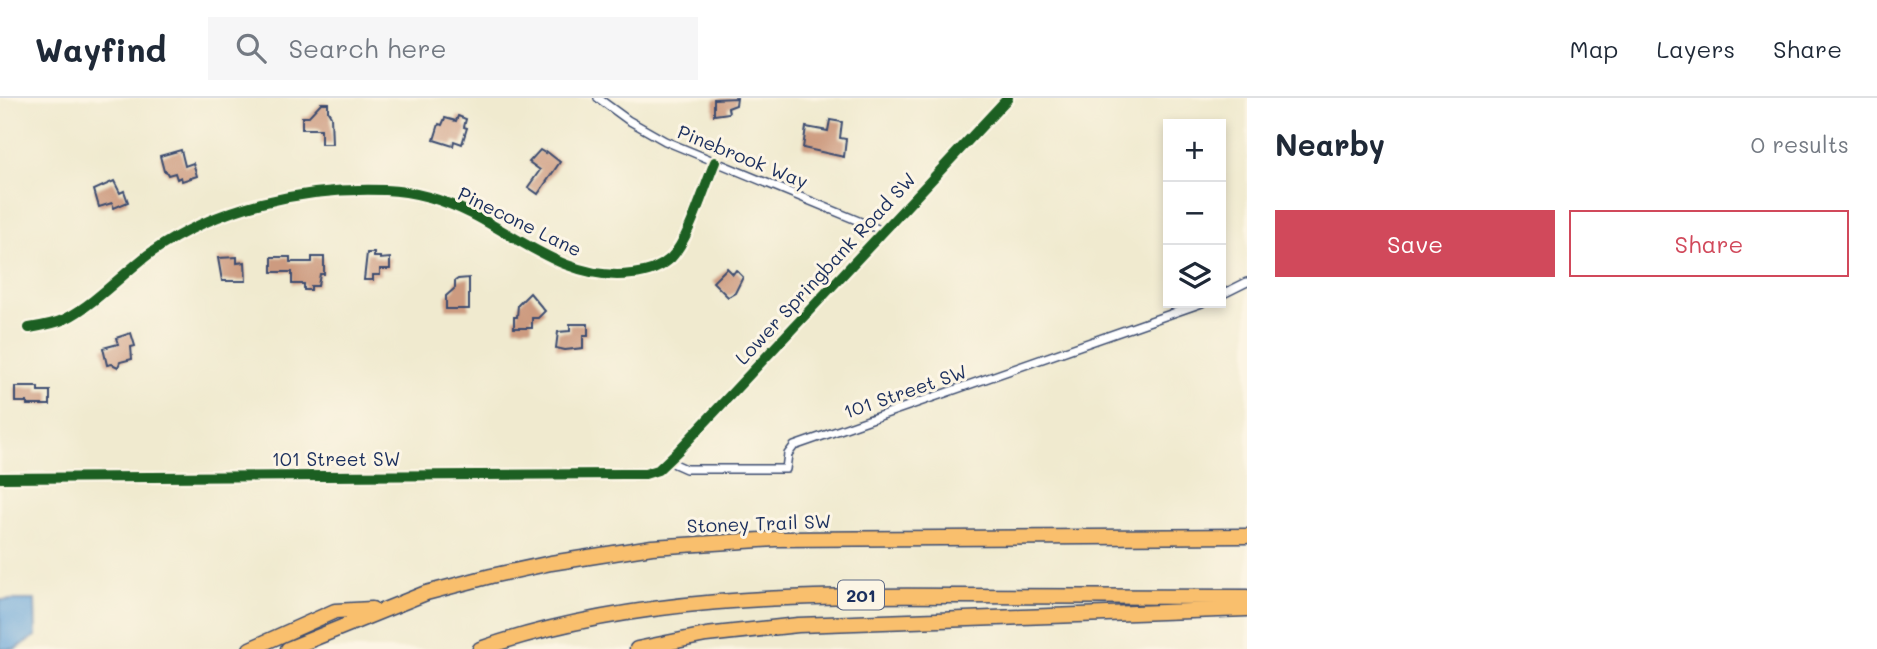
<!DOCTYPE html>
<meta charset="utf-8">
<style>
body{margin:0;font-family:Mali,sans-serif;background:#f6f6f7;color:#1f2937}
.controls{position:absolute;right:21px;top:21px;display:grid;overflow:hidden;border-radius:0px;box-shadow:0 4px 10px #0003}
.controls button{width:63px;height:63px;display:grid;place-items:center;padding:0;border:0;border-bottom:2px solid #e0e1e3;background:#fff;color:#1f2937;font:35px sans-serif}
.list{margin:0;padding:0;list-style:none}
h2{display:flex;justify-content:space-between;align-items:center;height:91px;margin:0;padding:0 28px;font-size:30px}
h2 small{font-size:23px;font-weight:400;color:#747a83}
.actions{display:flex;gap:14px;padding:21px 28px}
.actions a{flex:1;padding:16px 0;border:2px solid #d1495b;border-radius:0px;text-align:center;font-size:24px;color:#d1495b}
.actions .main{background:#d1495b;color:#fff}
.icon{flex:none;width:38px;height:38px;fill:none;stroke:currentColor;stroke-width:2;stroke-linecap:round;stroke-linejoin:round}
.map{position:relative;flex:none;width:1247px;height:551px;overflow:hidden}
header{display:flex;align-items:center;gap:42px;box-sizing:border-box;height:98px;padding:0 35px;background:#fff;border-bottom:2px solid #e0e1e3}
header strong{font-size:33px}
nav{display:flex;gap:38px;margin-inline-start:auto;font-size:24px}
.search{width:490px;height:63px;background:#f6f6f7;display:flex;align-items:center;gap:18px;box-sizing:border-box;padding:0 24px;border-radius:0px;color:#747a83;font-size:26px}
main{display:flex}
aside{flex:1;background:#fff}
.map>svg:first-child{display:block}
.water{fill:#67a5d9;stroke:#416a9c;stroke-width:2}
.building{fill:#cd9b80}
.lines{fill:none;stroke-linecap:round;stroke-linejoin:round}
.street-casing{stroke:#3b4b6f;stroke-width:10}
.highway-casing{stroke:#3b4b6f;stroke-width:17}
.street{stroke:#fff;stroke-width:7}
.highway{stroke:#f9bf6d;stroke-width:14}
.cycleway-casing{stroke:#fcf5e5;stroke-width:15}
.cycleway{stroke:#1b5e20;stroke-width:10}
.labels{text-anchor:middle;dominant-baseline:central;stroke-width:6;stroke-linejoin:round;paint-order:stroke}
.shield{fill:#fcf5e5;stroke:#5e6a86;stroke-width:2}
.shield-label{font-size:18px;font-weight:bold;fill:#1b2f5e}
.street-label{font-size:19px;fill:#1b2f5e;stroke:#fcf5e5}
</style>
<header>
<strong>Wayfind</strong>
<div class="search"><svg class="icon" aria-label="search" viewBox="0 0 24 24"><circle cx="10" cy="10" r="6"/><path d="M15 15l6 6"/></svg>Search here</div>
<nav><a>Map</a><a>Layers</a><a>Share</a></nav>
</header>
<main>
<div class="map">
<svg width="1247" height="551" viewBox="0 0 1247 551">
<rect width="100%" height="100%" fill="#fcf5e5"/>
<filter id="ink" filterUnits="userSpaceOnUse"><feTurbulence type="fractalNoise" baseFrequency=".0143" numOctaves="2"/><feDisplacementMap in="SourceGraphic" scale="14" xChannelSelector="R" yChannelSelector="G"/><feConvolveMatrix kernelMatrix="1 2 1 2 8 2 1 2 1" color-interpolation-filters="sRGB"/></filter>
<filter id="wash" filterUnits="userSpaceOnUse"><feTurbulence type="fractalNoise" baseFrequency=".00686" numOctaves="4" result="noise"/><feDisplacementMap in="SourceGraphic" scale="28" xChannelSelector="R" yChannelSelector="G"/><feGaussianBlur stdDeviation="1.57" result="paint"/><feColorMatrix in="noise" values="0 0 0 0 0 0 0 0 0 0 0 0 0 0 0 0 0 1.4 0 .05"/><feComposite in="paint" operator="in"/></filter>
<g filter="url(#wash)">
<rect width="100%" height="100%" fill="#f0eacf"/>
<path class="water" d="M0,502h35l1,36 -21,13h-15z"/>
<g id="blocks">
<g class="building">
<path d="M737,0l-1,7 -8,3 1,5 -15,2v-16z"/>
<path d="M321,5h7v8l3,5 1,28h-11v-15h-19v-12h6z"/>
<path d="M458,18l8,3 -2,8 3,1 -5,16 -8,-3 -1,5 -19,-6 5,-16 3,1 3,-7 11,3z"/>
<path d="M830,22l12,2 -2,16 6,1 -2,18 -41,-9 3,-21 22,4z"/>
<path d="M181,52l4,16 8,-3 4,13 -15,5 -1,-4 -4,2 -2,-6 -7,2 -2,-4h-2l-4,-15z"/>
<path d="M540,52l5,3 1,-2 14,11 -22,32 -10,-7 12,-17 -11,-8z"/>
<path d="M114,83l6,12 4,-2 4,11 -14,6 -2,-5 -13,4 -5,-17z"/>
<path d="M367,155h7v4h6v2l10,-1v11h-10v6h-7v5h-9z"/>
<path d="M237,159v6l8,-1 1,19h-24l-4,-23z"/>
<path d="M272,159h18v5h22v-5h12v17h-4l-2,12h-7v4h-7v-6h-12v-12h-20z"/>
<path d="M727,170l6,6 3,-4 7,7 -8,16 -7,4 -15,-15z"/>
<path d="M469,180v31h-23v-13l9,-8v-7l3,-2z"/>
<path d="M530,195l15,18 -7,7h-6v10h-18v-11h3l1,-12z"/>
<path d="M570,226h18v12h-5v12l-18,2 -9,-2 2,-16 12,-1z"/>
<path d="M131,235l4,13 -4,1 1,12 -12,3 -2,5 -6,-3 -5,1 -4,-17 15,-4 -2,-6z"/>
<path d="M15,289h23v4h12v14h-23v-3h-12z"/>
</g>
</g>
</g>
<g filter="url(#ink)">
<use href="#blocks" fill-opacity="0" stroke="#3b4b6f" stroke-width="2"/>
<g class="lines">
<g class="street-casing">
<g id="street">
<path d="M598,0l30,22 37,21 218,90"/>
<path d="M1221,197l26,-13"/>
<path d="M29,230c12,-2 25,-4 36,-9 27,-13 59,-46 84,-65 68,-48 154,-67 236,-64 30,1 61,11 87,24 51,26 99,68 160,60 14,-1 28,-6 39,-16 18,-19 33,-70 44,-96"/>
<path d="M668,363l18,8h100l2,-15 6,-8 408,-143"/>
<path d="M0,380l625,-4h20l13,-4 21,-20 329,-352"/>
</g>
</g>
<g class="highway-casing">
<g id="highway">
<path d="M250,551l85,-38 37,-2"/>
<path d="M288,551l138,-56 65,-17 60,-13 101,-16 123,-8 472,-3"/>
<path d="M480,551c152,-53 316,-54 476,-53 97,0 194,0 291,1"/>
<path d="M637,551l69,-14 92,-10 449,-16"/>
</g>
</g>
<use href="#street" class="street"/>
<use href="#highway" class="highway"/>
<g class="cycleway-casing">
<g id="cycleway">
<path d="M29,230c12,-2 25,-4 36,-9 27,-13 59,-46 84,-65 68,-48 154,-67 236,-64 30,1 61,11 87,24 51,26 99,68 160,60 14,-1 28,-6 39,-16 18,-19 33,-70 44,-96"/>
<path d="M0,380l625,-4h20l13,-4 21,-20 329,-352"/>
</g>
</g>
<use href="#cycleway" class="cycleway"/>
</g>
</g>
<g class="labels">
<rect class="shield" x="838" y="482.5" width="46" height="29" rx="5"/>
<g class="shield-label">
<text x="861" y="497">201</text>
</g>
<g class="street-label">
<text transform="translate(743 58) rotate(22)">Pinebrook Way</text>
<text transform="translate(520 123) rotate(26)">Pinecone Lane</text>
<text transform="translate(825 170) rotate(-47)">Lower Springbank Road SW</text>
<text transform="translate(905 293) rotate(-19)">101 Street SW</text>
<text x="336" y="360">101 Street SW</text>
<text transform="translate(759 425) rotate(-2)">Stoney Trail SW</text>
</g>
</g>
</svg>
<div class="controls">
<button>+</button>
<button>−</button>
<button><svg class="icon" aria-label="layers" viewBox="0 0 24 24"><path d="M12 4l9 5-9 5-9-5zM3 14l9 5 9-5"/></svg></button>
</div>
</div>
<aside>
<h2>Nearby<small>0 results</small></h2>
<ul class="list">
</ul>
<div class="actions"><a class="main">Save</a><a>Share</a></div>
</aside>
</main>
